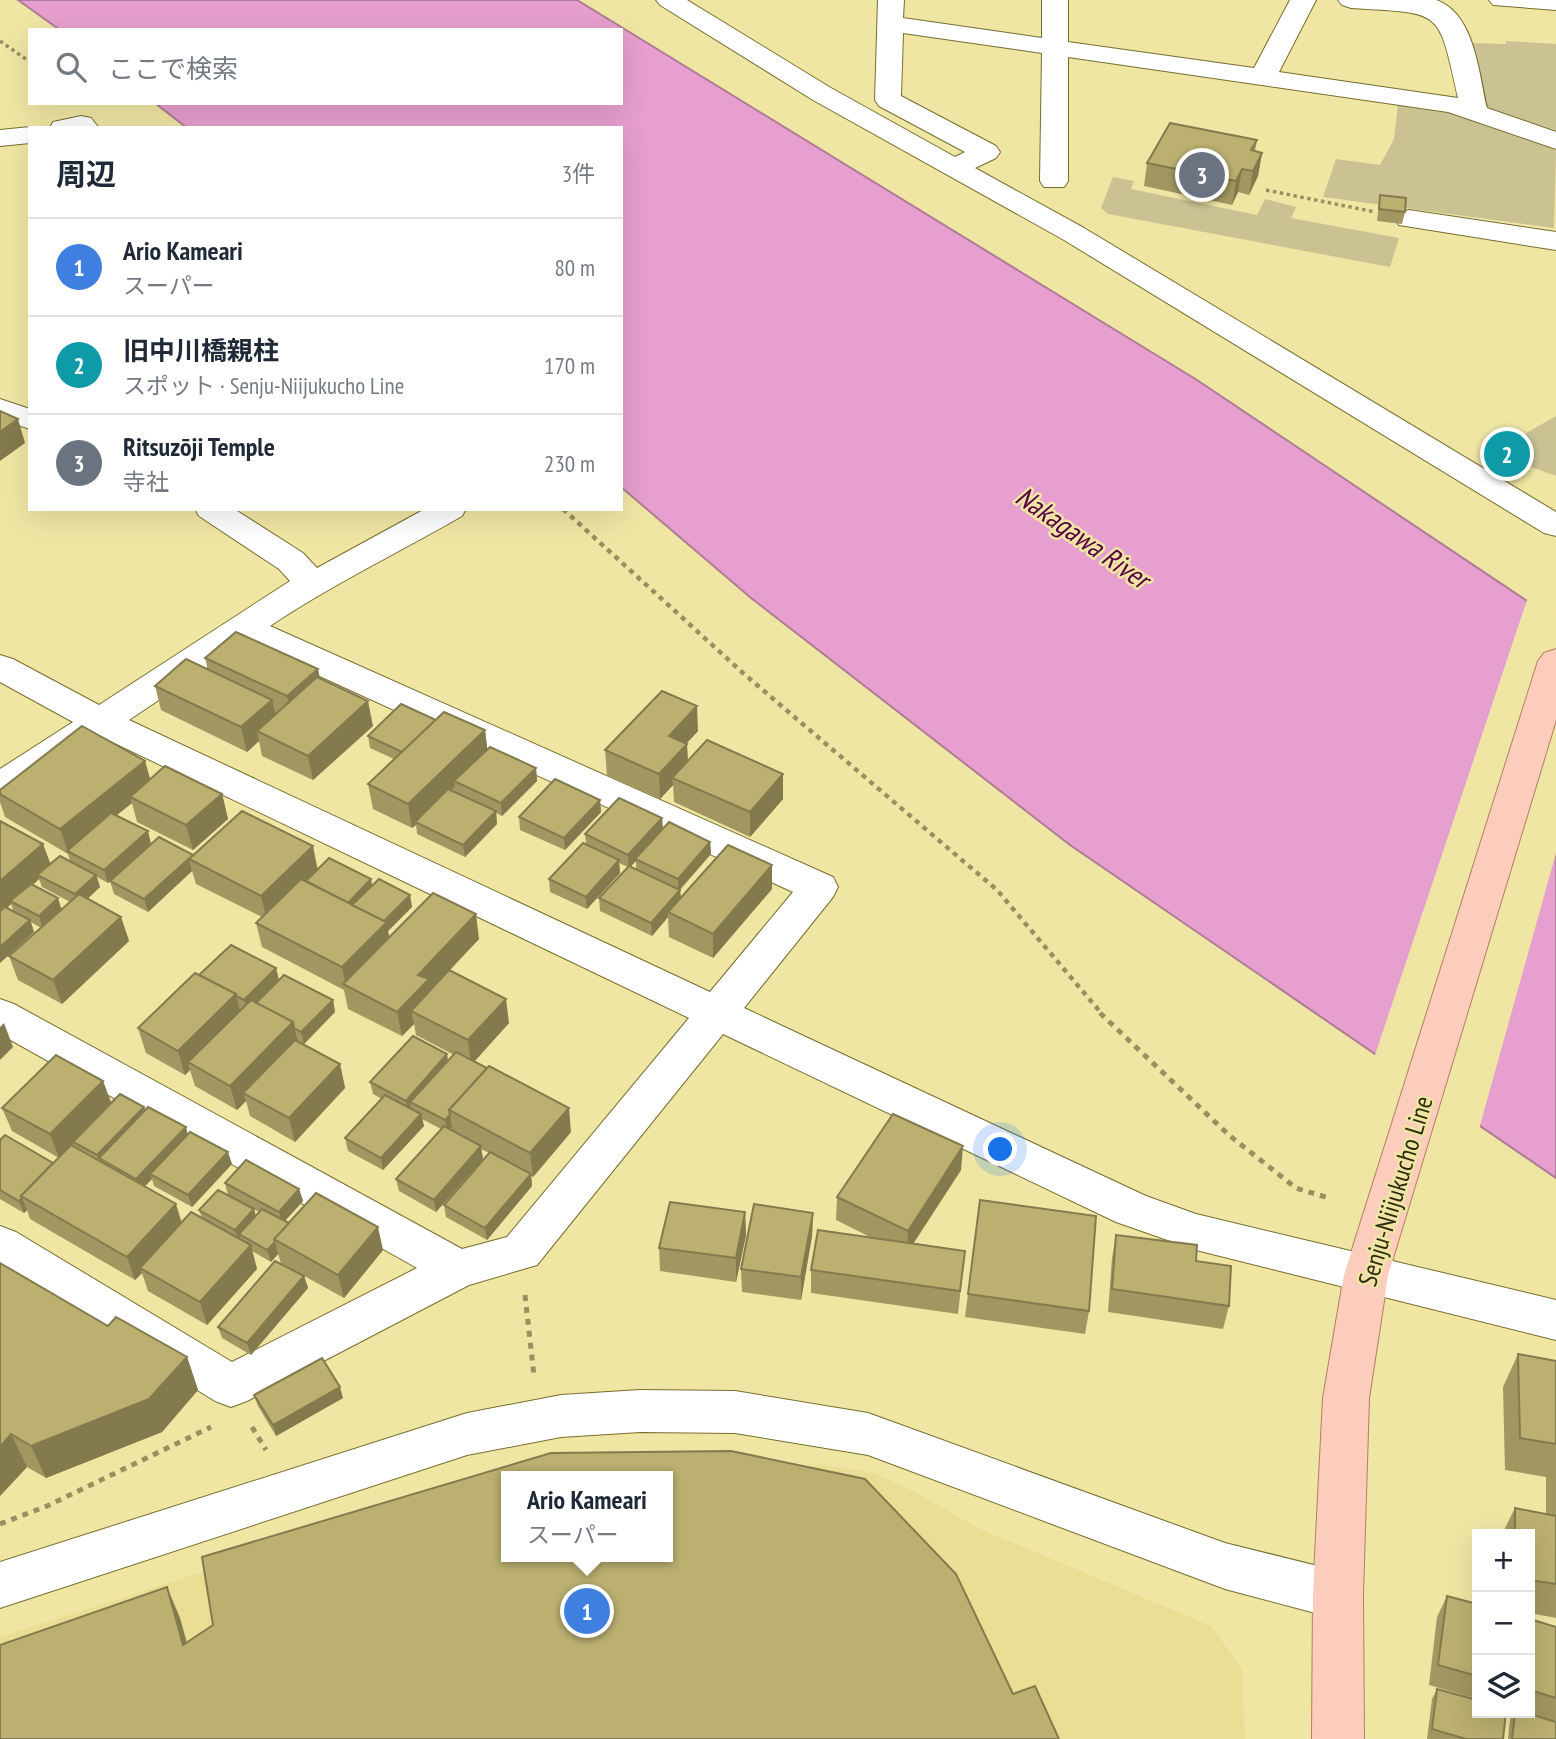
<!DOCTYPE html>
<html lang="ja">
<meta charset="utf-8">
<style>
body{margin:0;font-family:"PT Sans Narrow","Noto Sans JP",sans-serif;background:#f6f6f7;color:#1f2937}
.controls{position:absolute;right:21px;bottom:21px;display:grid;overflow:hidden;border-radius:0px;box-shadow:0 7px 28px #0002}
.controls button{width:63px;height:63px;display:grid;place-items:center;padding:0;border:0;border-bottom:2px solid #e0e1e3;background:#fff;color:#1f2937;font:35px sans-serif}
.you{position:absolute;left:1001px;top:1150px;width:24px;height:24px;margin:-18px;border:5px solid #fff;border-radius:50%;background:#1a73e8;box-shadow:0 0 0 10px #1a73e833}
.badge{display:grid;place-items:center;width:46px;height:46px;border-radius:50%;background:#0f766e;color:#fff;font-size:23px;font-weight:700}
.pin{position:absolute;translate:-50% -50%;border:4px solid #fff;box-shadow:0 2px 7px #0006}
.popup{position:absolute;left:501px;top:1471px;width:172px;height:91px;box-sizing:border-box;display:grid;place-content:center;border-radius:0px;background:#fff;filter:drop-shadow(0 2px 5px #0005);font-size:23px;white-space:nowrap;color:#747a83}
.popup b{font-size:26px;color:#1f2937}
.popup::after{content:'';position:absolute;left:50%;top:100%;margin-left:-14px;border:14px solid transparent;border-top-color:#fff}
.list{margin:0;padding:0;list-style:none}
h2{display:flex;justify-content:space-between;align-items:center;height:91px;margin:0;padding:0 28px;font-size:30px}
h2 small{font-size:23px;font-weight:400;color:#747a83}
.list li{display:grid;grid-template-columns:46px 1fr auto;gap:21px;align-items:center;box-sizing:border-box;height:98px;padding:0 28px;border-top:2px solid #e0e1e3}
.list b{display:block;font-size:26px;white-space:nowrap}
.list p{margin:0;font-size:23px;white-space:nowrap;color:#747a83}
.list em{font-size:23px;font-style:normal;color:#747a83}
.icon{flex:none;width:38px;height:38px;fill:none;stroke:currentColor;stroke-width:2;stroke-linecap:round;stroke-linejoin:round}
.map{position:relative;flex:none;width:1556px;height:1739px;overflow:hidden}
.search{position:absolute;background:#fff;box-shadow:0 7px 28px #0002;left:28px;top:28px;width:595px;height:77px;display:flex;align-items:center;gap:18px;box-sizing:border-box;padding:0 24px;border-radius:0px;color:#747a83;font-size:26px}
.panel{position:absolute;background:#fff;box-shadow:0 7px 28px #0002;left:28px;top:126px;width:595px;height:385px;border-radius:0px}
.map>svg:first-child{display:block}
.built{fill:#e9de93}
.green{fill:#cac293}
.water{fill:#e69fce;stroke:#af7c95;stroke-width:2}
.pier{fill:#f0e6a4}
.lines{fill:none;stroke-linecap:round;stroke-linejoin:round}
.minor-casing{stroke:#776d2e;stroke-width:2}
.major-casing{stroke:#b37e63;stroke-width:2}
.path-far2{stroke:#979060;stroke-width:3.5;stroke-dasharray:3.5 3.5;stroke-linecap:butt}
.path-far1{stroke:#979060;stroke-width:4.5;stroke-dasharray:5 5;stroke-linecap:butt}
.path{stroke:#979060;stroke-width:5;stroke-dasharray:6 6;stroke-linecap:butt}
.minor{fill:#fff;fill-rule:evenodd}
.major{fill:#fccdbc;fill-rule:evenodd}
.wall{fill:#a19760;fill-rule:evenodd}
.shaded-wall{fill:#837b4e}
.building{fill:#bbb070;stroke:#837b4e;stroke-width:2;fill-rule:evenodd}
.labels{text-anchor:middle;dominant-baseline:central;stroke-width:5;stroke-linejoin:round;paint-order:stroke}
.street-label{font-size:26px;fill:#2f2b10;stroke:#f0e6a4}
.water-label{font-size:28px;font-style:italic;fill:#580245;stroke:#f0e6a4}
</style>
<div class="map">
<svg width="1556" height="1739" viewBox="0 0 1556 1739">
<rect width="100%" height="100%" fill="#f0e6a4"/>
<path class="built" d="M824,1465l50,8 41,19 65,37 231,97 31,43 3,70h-1245v-102l439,-141 67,61h162v-81z"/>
<g class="green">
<path d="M1506,41l50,3v90l-71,-26 -15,-65 36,1z"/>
<path d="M1398,104c54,7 110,21 158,47l-2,77 -231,-31 13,-38 44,6 14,-26z"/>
<path d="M1113,177l21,4 -3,8 126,26 8,-16 31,8 -5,11 108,20 -9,29 -282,-53 -7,-6z"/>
<path d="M1556,416v60l-56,-20 2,-9z"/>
</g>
<path class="water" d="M18,0h559l620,380 345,231 14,5v562l-486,-333 -319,-247 -130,-111v-359h-434l-32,-25h466v-73h-561z"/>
<path class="pier" d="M1528,597l28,15v241l-77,276 -105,-71z"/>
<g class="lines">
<g class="minor-casing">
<g id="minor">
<path d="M656,0h31l144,88 124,69 10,-5 -86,-46 -4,-6 3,-100h26l-1,18 139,20v-38h26v42l186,26 36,-68h26l-37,72 179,26c-20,-91 -15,-84 -107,-90l-9,-3 -4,-5c20,0 83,0 98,0 39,13 43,75 51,108l69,24v17l-108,-37 -380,-55v124l-4,6h-20l-4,-6 2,-128 -139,-20 -2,63 95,50 4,6 -4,6 -21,10 109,60 472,284v24l-12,-3 -480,-293 -251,-140 -153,-95z"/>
<path d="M1489,0h67v10l-63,-5z"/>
<path d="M81,116l10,2 8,10h-49l3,-6z"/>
<path d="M30,127l4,1h-4v15l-30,3v-16z"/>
<path d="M1409,210l147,22v18l-157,-25 -4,-6 4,-6z"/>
<path d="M0,399l30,10v20l-30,-10z"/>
<path d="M195,509h39l69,44 14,15 108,-59h41l-4,7c-64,37 -131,69 -192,110l563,251 5,10 -5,10 -89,111 402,188 50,18 360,86v40l-360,-90 -80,-28 -393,-188 -186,231 -68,20 -222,116 -16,6 -16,-6 -215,-133v-42l16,6 216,130 185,-94 -417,-234v-35l14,5 448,245 45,-12 182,-219 -587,-281 -89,59 -13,4v-31l73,-47 -73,-40v-27l13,4 86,46 191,-124 -11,-12 -80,-53zM245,642l548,250 -83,100 -581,-272z"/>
<path d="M640,1390l95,1 133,22 357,130 113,28 18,7 7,17 -7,17 -18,7 -113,-30 -357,-134 -133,-22 -95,-1 -79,5 -94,18 -467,153v-46l467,-149 94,-18z"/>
</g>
</g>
<g class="major-casing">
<path id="major" d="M1556,649v71l-168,555 -19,123 -6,197 1,144h-52l1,-144 10,-197 21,-123 194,-614 6,-8z"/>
</g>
<g class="path-far2">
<path d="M0,41l30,21"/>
<path d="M1266,190l109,22"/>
</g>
<path class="path-far1" d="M563,509l180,164 254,217 105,124"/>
<g class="path">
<path d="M1100,1013l130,123 66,52 33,10"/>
<path d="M525,1295l9,81"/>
<path d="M252,1427l14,23"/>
<path d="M0,1524l47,-18 164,-79"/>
</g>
<use href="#minor" class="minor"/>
<use href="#major" class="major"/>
</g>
<g class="wall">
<path d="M1257,140l-2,11 7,2 -4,23 -9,19 -11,-3 -6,13 -88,-19 3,-23z"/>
<path d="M1380,195l25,17 -3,12 -25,-3z"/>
<path d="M205,658l113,11 2,10 53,47 -60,54 -51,-24 -3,-15 -12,11 -86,-42 -6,-24 53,-16z"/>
<path d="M436,720l49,10 2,19 49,19 1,13 -35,35 -6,-3 1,11 -32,33 -48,-23 -1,-9 -4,3 -39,-19 -5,-25 26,-25 -24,-11 -2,-12z"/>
<path d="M698,731l-12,13h1l1,17 95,13v25l-33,38 -76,-35 -1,-17 -13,14 -53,-24 -2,-25z"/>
<path d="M145,761l5,18 72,15 6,25 -35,31 -56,-28 -5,-19 -16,12 35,29 -43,39 -11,-6 3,10 -13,12 34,18 8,24 -67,63 -44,-24 -9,-24 32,-28 -10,-6 3,10 -34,31v-142l43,23 7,20 20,-3 -2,-7 -63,-37 -5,-15v-12zM39,879l3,8 28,15 -8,7 -29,-24zM11,904l3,8 -7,-4z"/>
<path d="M600,800l1,12 -36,38 -45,-20 -1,-13z"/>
<path d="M662,818l1,11 47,13 1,12 -31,36 1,7 91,-32v24l-59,69 -44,-21 -1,-20 -16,19 -52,-25 -1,-13 29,-31 -9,-4 1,10 -33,36 -37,-17 -1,-13 37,-35 -1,-10zM636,861v8l-6,-2z"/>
<path d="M194,855l124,14 53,10 1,6 38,10 2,12 -24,24 1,6 90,2 -29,31 59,53 -35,39 97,70 -38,45 -2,-1 1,10 -45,54 -41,-23 -2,-12 45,-52 -8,-4 2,10 -47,53 -37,-21 -3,-12 45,-50 -19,-10 2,7 -41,44 -35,-19 -3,-13 37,-39 -9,-5 -3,-12 78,-21 6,-6 -38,-20 -2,-11 -12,12 -54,-27 -4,-19 -82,-43 -6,-24 6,-6 -66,-33 -4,-13 -44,41 -34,-18 -4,-13z"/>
<path d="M276,968l3,12 54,20 2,12 -31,32 -7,-4 1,2 42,22 5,24 -50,54 -45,-26 -4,-15 -9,9 -42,-24 -5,-16 -5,5 -39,-22 -8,-25 61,-53z"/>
<path d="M103,1081l8,22 33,4 1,3 43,24 44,30 -40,43 -38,-21 -2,-7 -7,7 37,36 20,-4 -3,-8 55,-1 1,6 4,-3 -31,-17 -3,-12 74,6 4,12 -18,20 4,2 94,27 -39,48 -63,-35 -3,-9 -7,8 -19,-11 5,18 -50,56 -59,-34 -6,-18 -7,7 -105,-61 -3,-9 -3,3 -24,-14v-59l53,23 6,-5 -47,-27 -10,-23z"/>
<path d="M961,1170l-47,73 51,8 -7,63 -147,-21v-23l61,-32 -36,-18 1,-23z"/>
<path d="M745,1212l1,23 -10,47 -76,-11 -1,-23z"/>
<path d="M813,1213l-1,23 -11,64 -59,-8 -1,-23z"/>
<path d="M1116,1235l80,26 33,45 -6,23 -115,-17 4,-54z"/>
<path d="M0,1263l108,63 79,31 11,33 -36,42 -116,46 -19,-11 -27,29z"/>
<path d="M304,1276l4,12 -57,67 -29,-17 -4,-11z"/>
<path d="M968,1294l121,17 -4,23 -120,-17z"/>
<path d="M1518,1354l38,7v257l-26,-5v-79h-28l13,-26 31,6v-37l-41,-7 -2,-83z"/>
<path d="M254,1395l89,3 -67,38 -18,-30z"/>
<path d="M1447,1596l30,8v95l-48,-14 8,-68z"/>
<path d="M1530,1619l26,8v112h-48l2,-20 3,-6h17z"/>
<path d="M1437,1689l66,50h-76l5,-40z"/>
</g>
<g class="shaded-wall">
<path d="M1262,153l-4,23 -9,19 4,-24z"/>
<path d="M1242,169l-4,23 -6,13 4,-24z"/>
<path d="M18,419l7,24 -25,18v-29z"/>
<path d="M318,669l5,25 -30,27 -6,-25z"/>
<path d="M272,700l6,25 -21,6 2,10 -12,11 -6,-25z"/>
<path d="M368,701l5,25 -60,54 -5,-24z"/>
<path d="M697,706l1,25 -28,30 -1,-25z"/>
<path d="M485,730l3,24 -34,27 1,5 -37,37 -3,-1 1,3 -4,3 -4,-24z"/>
<path d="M687,744l1,25 -16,9 1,7 -13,14 -1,-25z"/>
<path d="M145,761l7,25 -22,11 2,6 -62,50 -2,-1 -8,-23z"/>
<path d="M536,768l1,13 -35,35 -1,-13z"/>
<path d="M783,774v25l-33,38v-25z"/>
<path d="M222,794l6,25 -35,31 -7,-25z"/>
<path d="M600,800l1,12 -36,38 -1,-12z"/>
<path d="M496,811l1,13 -32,33 -2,-12z"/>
<path d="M662,818l1,13 -28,28 1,2 -7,7 -1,-13z"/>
<path d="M148,831l3,13 -43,39 -4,-13z"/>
<path d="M710,842l1,12 -33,37v-12z"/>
<path d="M43,844l9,24 -15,7 2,4 -26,24 -3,-2 1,3 -11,10v-33z"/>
<path d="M313,846l5,25 -51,49 -6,-24z"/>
<path d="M189,859l3,12 -44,41 -4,-13z"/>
<path d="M619,860l1,13 -33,36 -1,-12z"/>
<path d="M772,865v24l-59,69v-24z"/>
<path d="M96,875l4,12 -21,20 -4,-13z"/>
<path d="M371,879l2,13 -20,20 -8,-7z"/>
<path d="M680,890l1,13 -13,9v5l-16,19 -1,-13z"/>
<path d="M410,895l2,12 -24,24 3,15 -45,40 -4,-19 38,-42z"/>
<path d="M58,898l4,13 -19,18 -4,-13z"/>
<path d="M476,914l3,25 -68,72 3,13 -12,12 -5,-24 21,-37z"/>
<path d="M121,917l8,24 -67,63 -9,-24z"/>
<path d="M30,920l4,12 -34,31v-16z"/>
<path d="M276,968l3,13 -31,32 -4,-13z"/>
<path d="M236,994l6,25 -54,43 2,8 -5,5 -7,-24z"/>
<path d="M506,999l3,24 -38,42 -3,-25z"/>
<path d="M333,1000l2,12 -31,32 -3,-12z"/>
<path d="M293,1022l6,25 -56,46 3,8 -9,9 -7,-24z"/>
<path d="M4,1023l9,24 -13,13v-33z"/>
<path d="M447,1054l2,13 -39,35 1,7 -3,4 -2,-12z"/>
<path d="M340,1064l5,24 -50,54 -6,-24z"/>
<path d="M103,1081l9,24 -53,53 -9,-24z"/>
<path d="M144,1107l4,12 -49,39 2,9 -4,-12z"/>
<path d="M569,1108l2,24 -38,45 -3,-24z"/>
<path d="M421,1114l3,12 -41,44 -2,-12z"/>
<path d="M450,1115l2,12 -4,5 -3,-12z"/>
<path d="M186,1127l3,12 -39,35 2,5 -12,12 -4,-12z"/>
<path d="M481,1146l2,13 -47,53 -2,-12z"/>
<path d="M963,1146l-2,24 -55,84 2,-23z"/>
<path d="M228,1152l4,12 -40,43 -4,-12z"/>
<path d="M531,1174l1,12 -45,54 -2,-12z"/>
<path d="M299,1189l4,12 -21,23 -3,-12z"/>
<path d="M22,1198l5,12 -3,3 -5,-12z"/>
<path d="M176,1204l7,23 -43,41 2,5 -7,7 -8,-23z"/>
<path d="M254,1209l3,12 -18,13 2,5 -2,3 -4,-12z"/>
<path d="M745,1212l1,23 -10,47v-24z"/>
<path d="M813,1213l-1,23 -11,64v-23z"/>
<path d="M378,1227l5,23 -39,48 -6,-23z"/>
<path d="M275,1242l3,12 -7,8 -4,-12z"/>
<path d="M251,1245l6,24 -50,56 -7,-23z"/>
<path d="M304,1276l4,12 -57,67 -4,-12z"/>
<path d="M187,1357l11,33 -36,42 -116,46 -15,-32z"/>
<path d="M340,1387l3,11 -67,38 -3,-11z"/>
<path d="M11,1434l16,33 -27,29v-49z"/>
<path d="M167,1587l13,31 16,57 -13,-30z"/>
</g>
<g class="building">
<path d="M1170,123l87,17 -6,10 11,3 -9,18 -11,-2 -6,12 -89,-18z"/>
<path d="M1380,195l26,3 -1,14 -26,-3z"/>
<path d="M0,411l18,8 -18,13z"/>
<path d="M236,632l82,37 -31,27 -82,-38z"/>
<path d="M186,659l86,41 -31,27 -86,-41z"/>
<path d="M317,677l51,24 -60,55 -51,-25z"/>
<path d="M662,691l35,15 -28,30 18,8 -28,30 -54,-24z"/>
<path d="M401,704l35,16 -34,32 -34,-16z"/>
<path d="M444,712l41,18 -77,74 -40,-20z"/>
<path d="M82,726l63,35 -85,68 -60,-35v-4z"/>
<path d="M707,740l76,34 -33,38 -78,-34z"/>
<path d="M490,747l46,21 -35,35 -47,-22z"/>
<path d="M165,766l57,28 -36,31 -56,-28z"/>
<path d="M555,779l45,21 -36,38 -45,-21z"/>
<path d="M448,789l48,22 -33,34 -48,-23z"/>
<path d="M619,798l43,20 -34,37 -43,-21z"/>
<path d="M242,811l71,35 -52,50 -72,-37z"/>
<path d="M111,813l37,18 -44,39 -37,-19z"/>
<path d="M0,821l43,23 -43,37z"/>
<path d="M669,822l41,20 -32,37 -43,-20z"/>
<path d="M159,837l34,18 -49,44 -34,-18z"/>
<path d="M583,843l36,17 -33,37 -37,-18z"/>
<path d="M728,845l44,20 -59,69 -45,-22z"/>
<path d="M60,856l36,19 -21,19 -38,-19z"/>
<path d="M329,858l42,21 -23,24 -42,-22z"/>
<path d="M629,866l51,24 -29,33 -52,-25z"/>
<path d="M301,879l86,43 -45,45 -86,-44z"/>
<path d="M379,879l31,16 -26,26 -32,-16z"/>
<path d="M31,884l27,14 -19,18 -29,-15z"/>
<path d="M433,893l43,21 -58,61 11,4 -32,33 -54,-28z"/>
<path d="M79,894l42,23 -68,63 -44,-24z"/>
<path d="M5,907l25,13 -30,27v-36z"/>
<path d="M231,945l45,23 -32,32 -8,-4v-2l-37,-19z"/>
<path d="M449,970l57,29 -38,41 -57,-29z"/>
<path d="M195,973l41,21 -58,57 -40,-23z"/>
<path d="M284,975l49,25 -32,32 -7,-4 -1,-6 -37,-19z"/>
<path d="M251,1000l42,22 -63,64 -42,-24z"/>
<path d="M413,1036l34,18 -41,47 -36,-19z"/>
<path d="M295,1040l45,24 -51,54 -46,-25z"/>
<path d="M456,1052l31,16 -38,42 1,5 -5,5 -35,-18z"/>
<path d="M56,1055l47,26 -53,53 -48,-26z"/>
<path d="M489,1066l80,42 -39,45 -81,-43z"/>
<path d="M120,1094l24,13 -47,48 -24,-13z"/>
<path d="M385,1095l36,19 -40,44 -36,-20z"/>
<path d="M148,1107l38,20 -50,52 -37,-21z"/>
<path d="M893,1114l70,32 -55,85 -71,-34z"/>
<path d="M444,1126l37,20 -47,54 -38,-21z"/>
<path d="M190,1132l38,20 -40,43 -38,-21z"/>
<path d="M5,1135l48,28 -32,33 1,2 -3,3 -19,-11v-50z"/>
<path d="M71,1145l105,59 -49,53 -106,-61z"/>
<path d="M490,1152l41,22 -46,54 -41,-23z"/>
<path d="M246,1160l53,29 -20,23 -54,-29z"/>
<path d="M218,1190l36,19 -19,21 -36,-20z"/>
<path d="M316,1193l62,34 -40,48 -64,-36z"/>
<path d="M980,1200l116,16 -7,95 -121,-17z"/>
<path d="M670,1202l75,10 -9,46 -77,-10z"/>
<path d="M754,1204l59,9 -12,64 -60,-8z"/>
<path d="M262,1209l27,14 -15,16 1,3 -8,8 -28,-16z"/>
<path d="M191,1212l60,33 -51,57 -60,-34z"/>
<path d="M818,1230l147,21 -5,40 -149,-21z"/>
<path d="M1116,1235l81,10 -1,16 35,5 -2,40 -117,-17z"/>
<path d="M275,1261l29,15 -57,67 -29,-16z"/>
<path d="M0,1263l108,63 8,-9 71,40 -38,42 -118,47 -20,-12 -11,13z"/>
<path d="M1518,1354l38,7v83l-36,-6z"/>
<path d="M322,1358l18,29 -67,38 -19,-30z"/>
<path d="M731,1451l134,28 91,95 57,120 22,-8 24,53h-1059v-94l167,-58 16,58 30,-20 -11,-68 349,-104zM507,1476h161v81h-161z"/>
<path d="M1515,1508l41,8v68l-26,-4v-46h-15z"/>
<path d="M1447,1596l30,8v72l-39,-11z"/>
<path d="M1530,1619l26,8v71l-26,-8z"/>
<path d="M1437,1689l40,11v13h29l-3,26h-37l-34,-10z"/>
<path d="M1515,1713h12l29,9v17h-44z"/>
</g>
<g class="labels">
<g class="street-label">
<text transform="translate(1395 1191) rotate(-73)">Senju-Niijukucho Line</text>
</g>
<g class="water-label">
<text transform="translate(1083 537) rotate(35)">Nakagawa River</text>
</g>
</g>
</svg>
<div class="controls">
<button>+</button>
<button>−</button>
<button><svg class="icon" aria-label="layers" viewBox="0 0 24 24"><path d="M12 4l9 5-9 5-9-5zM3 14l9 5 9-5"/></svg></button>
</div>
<div class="you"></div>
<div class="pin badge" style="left:587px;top:1611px;background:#3f7fe0">1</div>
<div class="popup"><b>Ario Kameari</b>スーパー</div>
<div class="pin badge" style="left:1507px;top:454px;background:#0f9aa8">2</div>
<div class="pin badge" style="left:1202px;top:175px;background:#6b7280">3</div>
<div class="search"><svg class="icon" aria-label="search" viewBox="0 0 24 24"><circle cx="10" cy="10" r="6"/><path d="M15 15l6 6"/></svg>ここで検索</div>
<section class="panel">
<h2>周辺<small>3件</small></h2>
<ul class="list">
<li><span class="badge" style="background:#3f7fe0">1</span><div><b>Ario Kameari</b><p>スーパー</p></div><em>80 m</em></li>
<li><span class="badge" style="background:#0f9aa8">2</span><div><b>旧中川橋親柱</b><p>スポット · Senju-Niijukucho Line</p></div><em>170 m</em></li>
<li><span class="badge" style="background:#6b7280">3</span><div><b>Ritsuzōji Temple</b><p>寺社</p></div><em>230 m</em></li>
</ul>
</section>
</div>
